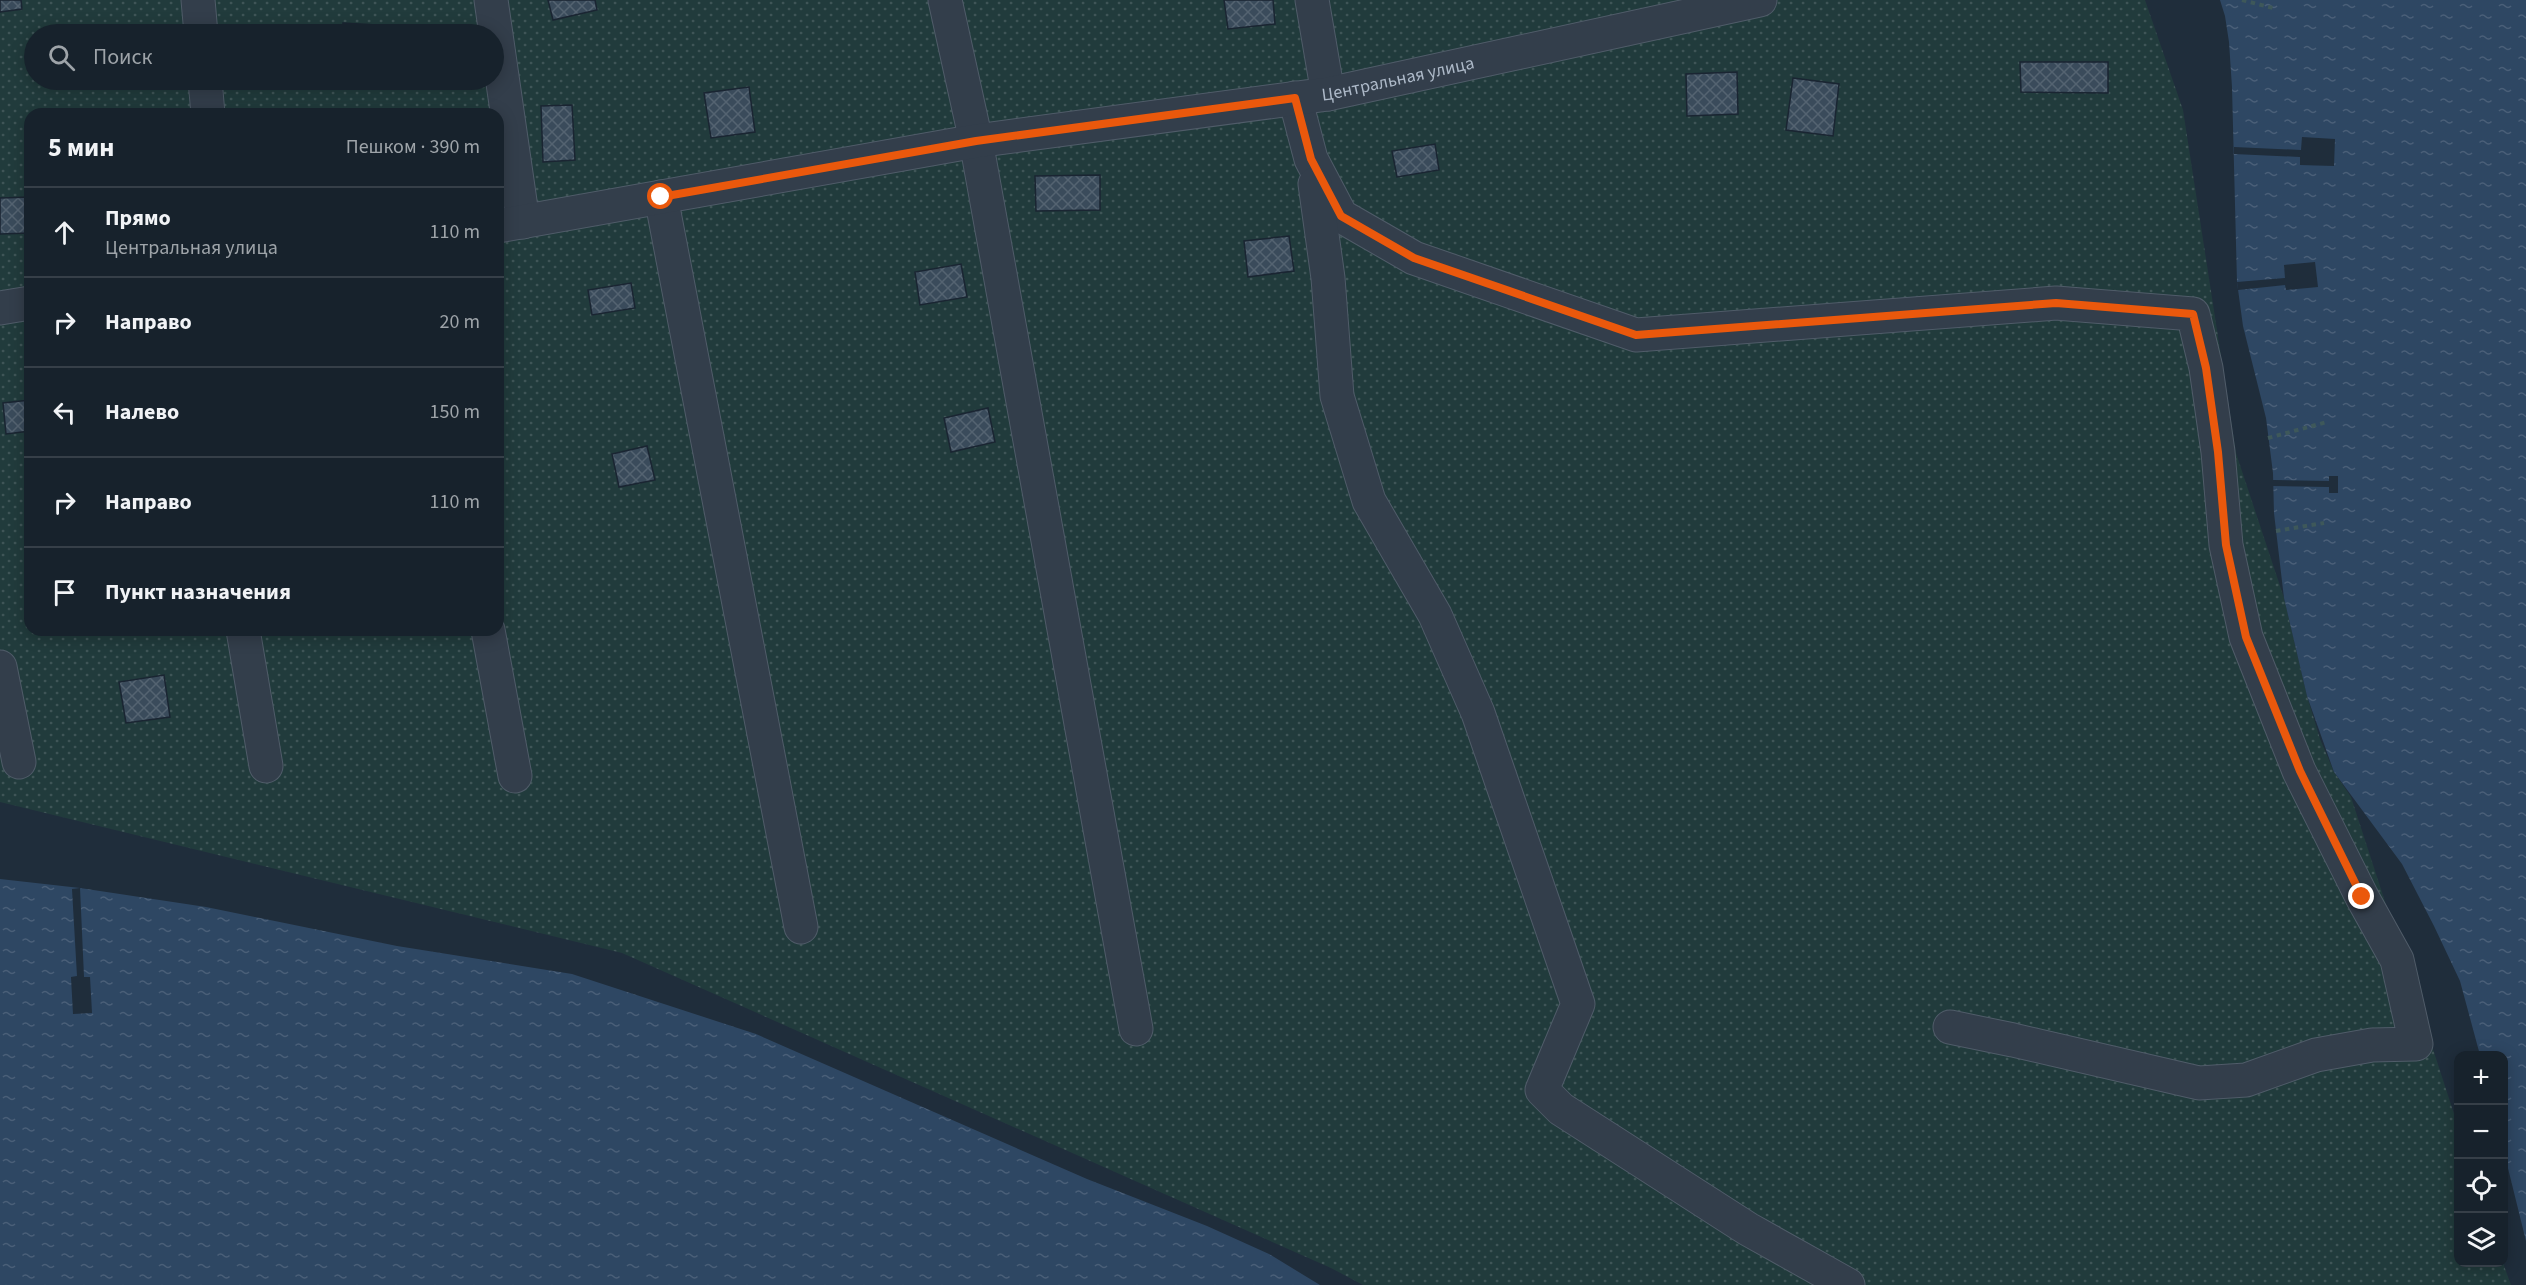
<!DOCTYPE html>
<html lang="ru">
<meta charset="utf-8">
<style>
body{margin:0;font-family:"Source Sans 3",sans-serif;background:#242f38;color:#f1f3f6}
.controls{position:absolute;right:18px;bottom:18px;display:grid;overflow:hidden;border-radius:12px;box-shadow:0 3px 15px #0003}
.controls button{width:54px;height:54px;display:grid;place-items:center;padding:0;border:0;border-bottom:2px solid #363f48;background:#17222c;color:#f1f3f6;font:30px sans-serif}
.stop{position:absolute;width:18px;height:18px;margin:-14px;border:4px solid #ea580c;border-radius:50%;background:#fff}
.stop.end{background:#ea580c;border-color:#fff;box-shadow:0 2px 6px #0008}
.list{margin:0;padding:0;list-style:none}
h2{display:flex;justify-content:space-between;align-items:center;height:78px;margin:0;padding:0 24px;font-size:26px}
h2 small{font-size:20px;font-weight:400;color:#9ea4a9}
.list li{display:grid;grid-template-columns:39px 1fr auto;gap:18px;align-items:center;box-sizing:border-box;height:90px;padding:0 24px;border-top:2px solid #363f48}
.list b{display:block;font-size:22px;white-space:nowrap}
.list p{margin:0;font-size:20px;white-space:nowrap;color:#9ea4a9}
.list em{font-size:20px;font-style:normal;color:#9ea4a9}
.icon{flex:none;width:33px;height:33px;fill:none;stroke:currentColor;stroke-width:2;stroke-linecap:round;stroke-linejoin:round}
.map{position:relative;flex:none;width:2526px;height:1285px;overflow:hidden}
.search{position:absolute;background:#17222c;box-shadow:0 3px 15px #0003;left:24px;top:24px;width:480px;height:66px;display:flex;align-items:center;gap:15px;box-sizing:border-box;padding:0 21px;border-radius:33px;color:#9ea4a9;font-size:22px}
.panel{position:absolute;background:#17222c;box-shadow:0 3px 15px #0003;left:24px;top:108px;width:480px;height:528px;border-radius:18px}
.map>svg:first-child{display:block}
.garden{fill:url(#garden-dots);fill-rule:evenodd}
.water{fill:url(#water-ripples)}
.pier{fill:#1f2d3b}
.building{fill:url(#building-cross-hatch);stroke:#1a2532;stroke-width:1.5}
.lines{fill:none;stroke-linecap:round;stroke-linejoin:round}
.minor-casing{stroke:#505c69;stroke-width:35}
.tertiary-casing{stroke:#505c69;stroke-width:35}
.path{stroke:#3e585a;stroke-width:4;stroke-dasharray:4.5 4.5;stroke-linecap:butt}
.minor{stroke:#333e4b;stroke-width:33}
.tertiary{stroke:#333e4b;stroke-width:33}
.route{stroke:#ea580c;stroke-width:8}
.labels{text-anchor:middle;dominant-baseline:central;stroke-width:4.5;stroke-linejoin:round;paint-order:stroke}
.street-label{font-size:18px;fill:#adb9c8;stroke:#182330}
</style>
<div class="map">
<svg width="2526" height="1285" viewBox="0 0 2526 1285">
<defs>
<pattern id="garden-dots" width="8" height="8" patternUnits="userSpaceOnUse" patternTransform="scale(1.5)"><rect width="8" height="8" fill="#213b3c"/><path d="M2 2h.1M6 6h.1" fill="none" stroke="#3f5557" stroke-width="1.8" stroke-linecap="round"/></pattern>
<pattern id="water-ripples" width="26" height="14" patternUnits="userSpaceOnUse" patternTransform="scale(1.5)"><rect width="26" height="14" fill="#2e4763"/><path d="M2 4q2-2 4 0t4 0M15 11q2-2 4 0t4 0" fill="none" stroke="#4a5f78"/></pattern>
<pattern id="building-cross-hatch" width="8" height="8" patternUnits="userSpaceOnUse" patternTransform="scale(1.5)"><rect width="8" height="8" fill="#3a4b5b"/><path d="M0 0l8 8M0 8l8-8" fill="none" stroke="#546371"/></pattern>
</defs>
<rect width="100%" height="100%" fill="#1f2d3b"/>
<path class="garden" d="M0,0h2145l38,110 53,343 48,145 23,98 13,43 14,33 17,25 107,329v136l45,1 8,22h-1148l-32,-17 -709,-315 -622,-151zM34,34h460v46h-460zM30,114h468v516h-468z"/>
<g class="water">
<path d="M2220,0h306v1241l-22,-89v-96l-24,-1 -20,-74 -26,-55 -32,-62 -68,-92 -27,-76 -23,-98 -10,-85 -1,-40 -7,-55 -23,-92 -6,-44 -5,-195 -3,-45 -4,-26z"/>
<path d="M0,879l80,9 126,19 191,39 175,28 184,60 331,145 120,47 62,28 51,31h-1320z"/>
</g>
<g class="pier">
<path d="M2302,137l33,2 -1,27 -34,-1v-8l-66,-3v-7l67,3z"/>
<path d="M2315,262l3,25 -32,3 -1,-5 -47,5 -1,-8 48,-4 -1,-13z"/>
<path d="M2329,476h9v17h-9v-6l-56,-1v-6l56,1z"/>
<path d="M80,888l4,89h6l2,36 -19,1 -2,-37 6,-1 -5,-87z"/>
</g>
<g class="building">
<path d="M0,0h21l1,9 -22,3z"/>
<path d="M548,0h47l2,10 -44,10z"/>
<path d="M1224,0h49l2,24 -47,5z"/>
<path d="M343,23l33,2 -1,9h-32z"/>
<path d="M2020,62h88v31l-87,-1z"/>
<path d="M1737,72l1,42 -51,2 -1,-42z"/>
<path d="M1793,78l46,6 -6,52 -47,-6z"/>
<path d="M749,87l6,45 -44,6 -7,-45z"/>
<path d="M572,105l3,55 -32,2 -2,-56z"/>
<path d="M1435,144l4,26 -42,7 -5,-26z"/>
<path d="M1100,175v35l-64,1 -1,-35z"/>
<path d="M30,197v36l-30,1v-36z"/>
<path d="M1289,236l5,35 -46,6 -4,-36z"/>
<path d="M961,264l6,33 -47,8 -5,-33z"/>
<path d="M631,283l4,25 -43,7 -4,-25z"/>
<path d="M30,400v31l-24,3 -3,-31z"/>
<path d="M988,408l7,34 -44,10 -7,-34z"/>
<path d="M647,446l8,34 -36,7 -7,-33z"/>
<path d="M164,675l6,42 -44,6 -7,-41z"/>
</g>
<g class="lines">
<g class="minor-casing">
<g id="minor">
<path d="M198,0l3,34"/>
<path d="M491,0l32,222"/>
<path d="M945,0l31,141 160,888"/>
<path d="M1312,0l16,94"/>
<path d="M205,80l3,34"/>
<path d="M1295,98l16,61 30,57 73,42 222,77 420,-32 137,11 13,54 12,84 8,93 20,92 53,134 63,126 35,63 19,84 -44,1 -56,10 -70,25 -47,3 -186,-43 -63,-13"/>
<path d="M1315,184l13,94 9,118 32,105 66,114 43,98 100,291 -36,86 19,19 187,120 100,56"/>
<path d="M661,197l140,730"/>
<path d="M243,630l23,136"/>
<path d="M488,630l27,146"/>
<path d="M0,667l19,95"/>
</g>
</g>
<g class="tertiary-casing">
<g id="tertiary">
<path id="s1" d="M498,226l478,-85 352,-47 432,-94"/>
<path d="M0,308l30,-5"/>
</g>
</g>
<g class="path">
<path d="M2242,0l31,8"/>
<path d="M2268,438l59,-16"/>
<path d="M2276,531l48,-8"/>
</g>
<use href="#minor" class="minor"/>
<use href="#tertiary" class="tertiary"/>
</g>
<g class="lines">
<path class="route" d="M661,197l315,-56 319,-43 16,61 30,57 73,42 222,77 420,-32 137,11 13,54 12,84 8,93 20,92 54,134 62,126"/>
</g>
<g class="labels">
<g class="street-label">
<text stroke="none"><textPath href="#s1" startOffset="912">Центральная улица</textPath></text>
</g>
</g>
</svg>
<div class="controls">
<button>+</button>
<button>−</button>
<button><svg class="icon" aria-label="locate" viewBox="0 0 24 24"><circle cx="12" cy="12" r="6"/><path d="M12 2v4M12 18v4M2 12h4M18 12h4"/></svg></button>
<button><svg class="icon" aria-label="layers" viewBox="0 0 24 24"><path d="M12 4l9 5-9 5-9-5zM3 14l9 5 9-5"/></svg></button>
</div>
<div class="stop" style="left:661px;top:197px"></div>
<div class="stop end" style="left:2362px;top:897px"></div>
<div class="search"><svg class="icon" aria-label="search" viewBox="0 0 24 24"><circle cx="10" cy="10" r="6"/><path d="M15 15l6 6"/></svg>Поиск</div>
<section class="panel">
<h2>5 мин<small>Пешком · 390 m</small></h2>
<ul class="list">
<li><svg class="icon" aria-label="ahead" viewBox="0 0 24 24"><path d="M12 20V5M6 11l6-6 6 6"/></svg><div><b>Прямо</b><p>Центральная улица</p></div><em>110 m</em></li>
<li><svg class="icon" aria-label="right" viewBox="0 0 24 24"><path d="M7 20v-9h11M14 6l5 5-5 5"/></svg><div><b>Направо</b></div><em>20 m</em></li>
<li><svg class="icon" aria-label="left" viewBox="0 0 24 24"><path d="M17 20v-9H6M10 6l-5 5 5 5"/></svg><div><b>Налево</b></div><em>150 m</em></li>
<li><svg class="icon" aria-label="right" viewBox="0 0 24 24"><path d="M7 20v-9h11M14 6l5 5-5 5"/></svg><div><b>Направо</b></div><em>110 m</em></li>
<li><svg class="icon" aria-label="arrive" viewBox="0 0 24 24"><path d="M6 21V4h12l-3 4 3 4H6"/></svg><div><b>Пункт назначения</b></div></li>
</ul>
</section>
</div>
